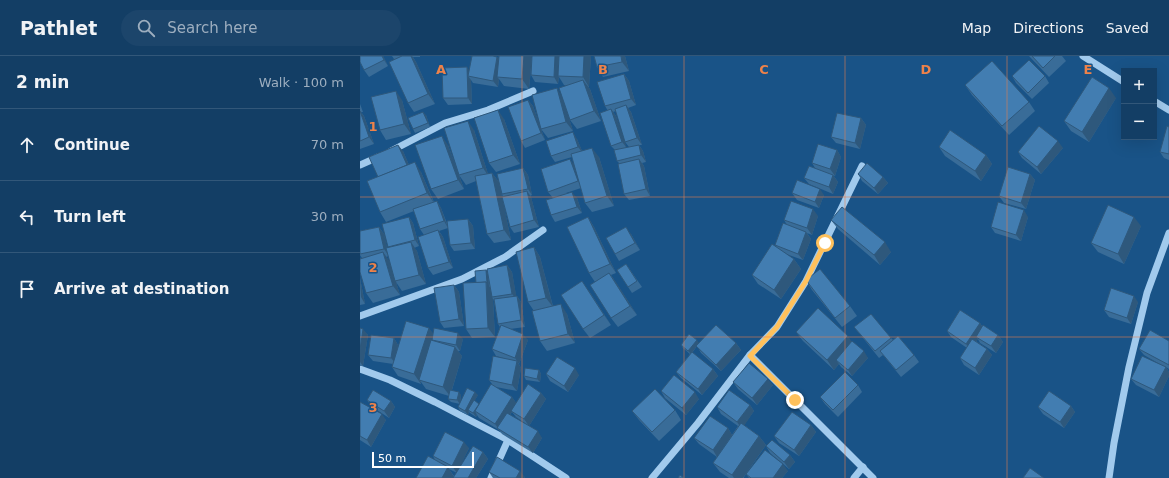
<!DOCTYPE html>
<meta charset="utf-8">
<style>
body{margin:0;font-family:"DejaVu Sans",sans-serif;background:#1c456b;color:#f1f3f6}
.controls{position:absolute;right:12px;top:12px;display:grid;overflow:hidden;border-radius:0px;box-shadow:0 4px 16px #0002}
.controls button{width:36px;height:36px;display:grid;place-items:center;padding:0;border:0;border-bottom:1px solid #325779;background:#133e65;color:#f1f3f6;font:20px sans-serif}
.scale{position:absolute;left:12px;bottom:10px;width:102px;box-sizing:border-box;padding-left:4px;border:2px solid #fff;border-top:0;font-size:11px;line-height:14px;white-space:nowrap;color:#fff;-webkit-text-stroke:3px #195387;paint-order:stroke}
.stop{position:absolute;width:12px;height:12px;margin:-9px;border:3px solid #ffc15c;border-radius:50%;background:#fff}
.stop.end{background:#ffc15c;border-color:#fff;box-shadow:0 1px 4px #0008}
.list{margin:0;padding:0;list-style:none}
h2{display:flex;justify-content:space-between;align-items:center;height:52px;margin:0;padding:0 16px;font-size:17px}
h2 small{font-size:13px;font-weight:400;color:#9daebf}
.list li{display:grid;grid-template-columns:26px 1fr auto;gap:12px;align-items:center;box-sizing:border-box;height:72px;padding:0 16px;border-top:1px solid #325779}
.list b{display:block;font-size:15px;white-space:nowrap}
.list em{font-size:13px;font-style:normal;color:#9daebf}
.icon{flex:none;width:22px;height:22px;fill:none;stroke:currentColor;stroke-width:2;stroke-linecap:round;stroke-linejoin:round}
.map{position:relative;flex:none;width:809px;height:422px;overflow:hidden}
header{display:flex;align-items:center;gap:24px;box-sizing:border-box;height:56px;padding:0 20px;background:#133e65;border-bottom:1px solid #325779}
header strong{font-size:19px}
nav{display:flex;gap:22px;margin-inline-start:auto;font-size:14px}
.search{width:280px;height:36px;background:#1c456b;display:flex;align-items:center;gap:10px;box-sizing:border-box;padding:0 14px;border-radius:22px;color:#9daebf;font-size:15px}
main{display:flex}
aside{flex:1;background:#133e65}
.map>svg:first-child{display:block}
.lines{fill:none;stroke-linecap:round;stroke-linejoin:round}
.minor{stroke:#a1caed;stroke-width:7}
.wall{fill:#396c98;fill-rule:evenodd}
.shaded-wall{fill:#2e587c}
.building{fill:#427db1;stroke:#2e587c}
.route{stroke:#ffc15c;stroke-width:5}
.grid{fill:none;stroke:#ee8249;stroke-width:1;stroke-opacity:0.55}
.grid-label{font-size:13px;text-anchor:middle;font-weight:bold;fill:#ee8249;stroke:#195387;stroke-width:3;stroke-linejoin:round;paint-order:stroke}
</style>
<header>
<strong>Pathlet</strong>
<div class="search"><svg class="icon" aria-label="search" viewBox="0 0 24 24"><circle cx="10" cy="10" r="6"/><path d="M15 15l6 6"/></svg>Search here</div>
<nav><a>Map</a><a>Directions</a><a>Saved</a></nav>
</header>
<main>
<aside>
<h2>2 min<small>Walk · 100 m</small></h2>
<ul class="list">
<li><svg class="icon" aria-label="ahead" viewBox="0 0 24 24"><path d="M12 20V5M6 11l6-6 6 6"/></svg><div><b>Continue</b></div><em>70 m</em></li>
<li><svg class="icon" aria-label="left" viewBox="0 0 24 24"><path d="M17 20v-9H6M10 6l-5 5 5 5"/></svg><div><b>Turn left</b></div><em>30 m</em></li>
<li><svg class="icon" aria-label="arrive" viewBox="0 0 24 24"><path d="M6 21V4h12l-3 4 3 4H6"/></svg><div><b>Arrive at destination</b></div></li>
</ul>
</aside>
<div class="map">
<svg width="809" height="422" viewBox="0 0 809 422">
<rect width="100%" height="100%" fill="#195387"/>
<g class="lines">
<g class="minor">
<path d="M723,0l41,26"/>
<path d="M794,45l15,9"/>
<path d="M31,95l54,-28 43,-13 45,-19"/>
<path d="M0,109l18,-8"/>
<path d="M0,260l102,-37 43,-22 38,-27"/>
<path d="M390,299l123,123"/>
<path d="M0,313l30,11 45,22 46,24 27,14 58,38"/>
<path d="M131,422l17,-38"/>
<path d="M292,422l46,-55 52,-68 27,-28 29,-46 56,-115"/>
<path d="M494,422l9,-11"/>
<path d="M749,422l5,-35 15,-76 18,-74 22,-60"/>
</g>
</g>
<g class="wall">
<path d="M23,0l5,10 -19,11 -5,-7z"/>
<path d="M32,0h28v1h-7l3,5 19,42 -21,8 -6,-9 -13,-44h-1z"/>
<path d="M231,0l-2,31h-1l2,2 11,32 -24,8 -7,-9 -5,-14 8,25 -25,7 -7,-9 21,-33 5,-10 -3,-1 -5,-8 -1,7 -23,-2 -4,-7 1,-16 -3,30 -25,-3 -5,-7 -1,8 -25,-4 -2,-3 1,24 -24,1 -5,-7 26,-27 28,-14 2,2z"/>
<path d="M234,0h31l4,15 -26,6 -6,-10z"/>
<path d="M669,0h33l4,5 -17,16z"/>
<path d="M264,18l5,7 7,24 -8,3 3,4 11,33h-3l4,6 3,11 -4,1 2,3 6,30 -21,4 -5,-6 -5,-31 -2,-2 -2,-11 -4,-4 -3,-35 -3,-5zM256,55l9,31 4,5h-3l-10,-31 -3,-4z"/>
<path d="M652,20h33l4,7 -17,16 -16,-16z"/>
<path d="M605,29l64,17 6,9 -26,24 -37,-40z"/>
<path d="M756,42l-27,44 -18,-11 -7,-10z"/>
<path d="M42,44l9,34 -25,6 -6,-10z"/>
<path d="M168,44l5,6 12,34 -20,8 -4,-7z"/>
<path d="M0,48l3,8h-2l3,4 10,28 -14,5z"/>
<path d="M66,59l4,12 -15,6 -2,-4z"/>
<path d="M501,62l5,7 -6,24 -24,-6 -5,-6z"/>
<path d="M144,63l16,45 -24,8 -7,-9z"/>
<path d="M809,71v33l-5,-2 -4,-6z"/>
<path d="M114,74l14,44 4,-1 7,9 3,15h1l-1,-3 21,-26 5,7 4,20 -2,1 1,1 8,30 -25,6 -4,-6 -7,-25 8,38 -17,3 -7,-9 -11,-53 -10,4 -7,-10 5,14 -26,10 -7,-10 17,-44 11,30z"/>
<path d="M217,83l5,12 17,6 15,49 -22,6 -7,-9 -4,-15 -15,5 11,5 5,15 -27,9 -4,-7 2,-17 -5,-6 26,-28 -2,-7 -17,5 -4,-6z"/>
<path d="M579,91l47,8 6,9 -11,17 -36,-25z"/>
<path d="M703,92l-22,26 -19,-16 -4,-6z"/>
<path d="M477,94l4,7 -6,19 -5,-2 3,1 5,7 -5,12 -24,-10 -5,-6 11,-10 -3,-5z"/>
<path d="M43,95l6,14 12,7 13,30 3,-1 4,7 7,18 20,-7 5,7 2,23 -21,2 -4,-6 -2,-17 -9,3 4,6 10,31 -20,7 -5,-7 -4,-33 -4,-6 -6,-18 -28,11 -6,-10 -2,-35z"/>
<path d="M498,118l25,3 5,6 -10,11 -16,-13z"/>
<path d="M670,118l5,6 -9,29 -22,-6 -5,-7z"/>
<path d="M432,137l32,2 -5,13 -22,-8z"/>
<path d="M458,160l-6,19 -5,-2 4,6 -8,21 -17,-6 8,5 7,10 -20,30 -23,-15 -6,-9 25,-27 -2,-3 12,-20 -3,-5z"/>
<path d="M49,161l4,6 6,23 -5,2 3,3 9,33 -24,7 -6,-9 4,13 -27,8 -7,-10 -4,-35 -2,-3v-24l19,-4 5,7 3,14h2l-1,-1zM29,200l1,6 -4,-5z"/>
<path d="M228,161l6,10 22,46 -5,2 26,40 -19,12 -7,-9 -16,-36 -6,-9z"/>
<path d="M668,161l-7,24 -26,-8 -4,-6z"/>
<path d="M471,164l60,32 -11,13 -42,-36z"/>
<path d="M781,170l-17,38 -26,-12 -7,-9z"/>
<path d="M271,178l9,16 -21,11 -4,-7z"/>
<path d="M174,191l6,10 13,49 14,8 8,29 -28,8 -7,-10 -6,-30 -6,-9z"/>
<path d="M266,208l16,23 -10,6 -15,-23z"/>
<path d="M147,209l5,7 4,24h1l4,6 4,25 -15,2 18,11 -9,24 2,4 -4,23 -21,-4 16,10 4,6 25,-10 5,6 -17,27 -13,-9 -4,-5 -2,3 32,23 -9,15 -31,-19 -3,-4 -20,-12 -2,-3 -1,2 -6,-4 -1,-1 -1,3 -8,-4 -2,-4 2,-3 -9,-2 -3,-3 1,-3 -23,-7 -5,-7v2l-23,-8 -6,-9 1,-3 -20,-3 -5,-6 26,-17 4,7v2l35,-14 30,6 -3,12h-2l4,5 -10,34 9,5 -1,9 18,-9 -4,6 5,3 13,-20 -3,-4 14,-22 -7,-2 -4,-7 8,-22 -2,-3 -4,-23 -1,-2 2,38 -23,1 -6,-9 10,-46 11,-10z"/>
<path d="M0,222l5,26 -5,1z"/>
<path d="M446,224l44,26 7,10 -15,11 -30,-37z"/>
<path d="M94,229l5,7 5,34 -20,2 -4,-6z"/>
<path d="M229,235l22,34 -21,13 -7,-9z"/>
<path d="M778,246l-7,22 -22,-7 -5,-7z"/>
<path d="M620,267l2,3 16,9 5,7 -7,11 -16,-10 -2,-4 -2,2 11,8 5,6 -13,20 -15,-10 -4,-7 7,-10 -16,-11 -4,-6z"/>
<path d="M494,271l37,11 2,2 21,15 5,7 -18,15 -18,-22 -4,3 -20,-25z"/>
<path d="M0,272l8,7 -5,31h-3z"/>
<path d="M436,276l56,10 16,16 -16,18 -11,-9 -2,-3 -5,6 -31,-29z"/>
<path d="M809,285v28l-3,-2 3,5v4l-10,21 -23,-12 -5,-6 32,-13 -19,-11 -5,-6z"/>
<path d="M339,287h37l5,7 -20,21 -20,-18 -4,-7 -5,7 21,16 5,7 -16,19 -21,-17 -5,-6 14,-18 -7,-6 -2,-3z"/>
<path d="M179,314l2,4 -1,8 -14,-2 -2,-4z"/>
<path d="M186,318l33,1 -11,17 -18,-11z"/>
<path d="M373,326l40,3 -16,20 -19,-16z"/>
<path d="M498,329l4,7 -24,25 -13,-13 -5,-7z"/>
<path d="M301,335l38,8 -13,16 -21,-17z"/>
<path d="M7,344l24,1 4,6 -6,11 -18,-12z"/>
<path d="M0,346l26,18 -15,27 -11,-7z"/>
<path d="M390,349l4,6 -10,14 15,11 7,9 -20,29 42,-3 -6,7h-33l-3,-4 -2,3v1h-15l-9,-6 -7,-9 25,-37 -17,-12 -4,-7z"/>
<path d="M711,350l4,6 -11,16 -21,-14 -5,-7z"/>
<path d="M315,354l6,10 -22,21 -20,-21 -7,-9z"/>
<path d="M451,369l5,7 -17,24 -20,-13 -5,-7z"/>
<path d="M368,372l4,7 -15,22 -18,-13 -5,-6z"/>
<path d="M406,390l24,9 5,7 -6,7 -19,-16z"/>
<path d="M109,392l-12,24 26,-20 5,7 -12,19h-60l19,-18 -2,-4zM89,413l8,4 -3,3z"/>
<path d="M129,416l36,5 -1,1h-31z"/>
</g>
<g class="shaded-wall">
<path d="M22,0h1l5,10 -4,-6z"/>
<path d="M51,0h1l4,6 19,42 -7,-10z"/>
<path d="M164,0h8l-3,33 -7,-10z"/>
<path d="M195,0h5l-2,20 1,1 -1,7 -4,-7z"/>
<path d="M224,0h7l-2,31 -6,-10z"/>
<path d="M261,0h4l4,15 -7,-9z"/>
<path d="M137,1l5,6 -5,14 2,2 -1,8 -5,-6z"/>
<path d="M107,11l4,6 -3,3 3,4 1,24 -4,-6z"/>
<path d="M264,18l5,7 7,24 -5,-6z"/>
<path d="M223,24l7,9 11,32 -7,-10z"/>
<path d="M197,32l6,10 10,33 -7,-9z"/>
<path d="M749,32l7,10 -27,44 -7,-10z"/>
<path d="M36,35l6,9 9,34 -7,-10z"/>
<path d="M168,44l5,6 12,34 -4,-7z"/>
<path d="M266,49l5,7 11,33 -5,-7z"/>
<path d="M251,53l5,7 11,32 -5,-6z"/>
<path d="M138,54l6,9 16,45 -7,-9z"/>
<path d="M0,55l4,5 10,28 -5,-7z"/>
<path d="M63,56l3,3 4,12 -2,-4z"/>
<path d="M501,62l5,7 -6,24 -5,-6z"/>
<path d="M108,65l6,9 15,47 -6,-9z"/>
<path d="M213,76l4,7 6,14 -5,-6z"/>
<path d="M82,80l6,9 16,44 -6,-9z"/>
<path d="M698,85l5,7 -22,26 -4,-7z"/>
<path d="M38,89l5,6 9,21 -5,-7z"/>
<path d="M279,89l4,6 3,11 -5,-7z"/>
<path d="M232,92l7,9 15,49 -7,-10z"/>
<path d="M477,94l4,7 -6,19 -5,-7z"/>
<path d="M626,99l6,9 -11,17 -6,-10z"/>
<path d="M210,103l5,7 8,22 -5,-7z"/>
<path d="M279,103l5,7 6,30 -4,-7z"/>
<path d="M55,106l6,10 13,31 -7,-10z"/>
<path d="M163,112l5,7 4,20 -4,-6z"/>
<path d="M132,117l7,9 12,58 -7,-10z"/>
<path d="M670,118l5,6 -9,29 -5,-6z"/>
<path d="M473,119l5,7 -5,12 -4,-7z"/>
<path d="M523,121l5,6 -10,11 -4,-6z"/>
<path d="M460,133l4,6 -5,13 -4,-6z"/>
<path d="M167,135l4,6 8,30 -5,-7z"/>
<path d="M212,136l5,6 5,15 -5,-6z"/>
<path d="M77,145l4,7 7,20 -4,-7z"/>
<path d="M453,153l5,7 -6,19 -5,-7z"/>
<path d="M664,154l4,7 -7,24 -5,-6z"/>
<path d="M49,161l4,6 6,23 -4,-6z"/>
<path d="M228,161l6,10 22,46 -6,-9z"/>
<path d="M774,161l7,9 -17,38 -6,-10z"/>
<path d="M108,163l5,7 2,23 -4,-6z"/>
<path d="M19,171l5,7 5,22 -5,-7z"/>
<path d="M266,171l5,7 9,16 -5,-7z"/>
<path d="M78,174l5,7 10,31 -4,-6z"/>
<path d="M446,176l5,7 -8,21 -5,-6z"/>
<path d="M51,186l6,9 9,33 -7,-9z"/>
<path d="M525,186l6,10 -11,13 -6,-10z"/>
<path d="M174,191l6,10 13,50 -7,-9z"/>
<path d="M23,196l7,10 10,33 -7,-9z"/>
<path d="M434,203l7,10 -20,30 -7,-9z"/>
<path d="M147,209l5,7 5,28 -5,-6z"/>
<path d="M126,214l2,4 1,12 4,6 -1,5 1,2 2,38 -7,-9z"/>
<path d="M249,217l7,9 21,33 -7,-9z"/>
<path d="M0,222l5,26 -4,-7z"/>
<path d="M222,225l7,10 22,34 -7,-10z"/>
<path d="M94,229l5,7 5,34 -5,-7z"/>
<path d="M157,240l4,6 4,25 -4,-7z"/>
<path d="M774,240l4,6 -7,22 -4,-6z"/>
<path d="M201,248l6,10 8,29 -7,-9z"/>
<path d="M620,267l4,7 -8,7 2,2 -8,11 -4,-6z"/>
<path d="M69,272l7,9 -17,43 2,2v2l-7,-10z"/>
<path d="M3,273l5,6 -5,31 -3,-4v-12z"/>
<path d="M98,277l5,6 -3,12 -4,-6z"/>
<path d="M163,278l5,6 -9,24 -4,-6z"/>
<path d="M638,279l5,7 -7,11 -5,-7z"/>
<path d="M488,280l7,10 -19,14 3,4 -5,6 -7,-10z"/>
<path d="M34,282l4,7 -2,19 -5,-6z"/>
<path d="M337,284l2,3 -8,11 -3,-3z"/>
<path d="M376,287l5,7 -20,21 -5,-6z"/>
<path d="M95,291l7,9 -12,40 -7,-9z"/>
<path d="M627,293l5,6 -13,20 -4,-7z"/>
<path d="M504,295l4,7 -16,18 -4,-6z"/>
<path d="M157,305l4,7 -4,23 -5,-6z"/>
<path d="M806,311l3,5v4l-10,21 -5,-7z"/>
<path d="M215,312l4,7 -11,17 -4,-6z"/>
<path d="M353,313l5,7 -16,19 -4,-6z"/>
<path d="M179,314l2,4 -1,8 -3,-3z"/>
<path d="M408,323l5,6 -16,20 -5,-7z"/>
<path d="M99,336l2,3 -1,9 -3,-4z"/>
<path d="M115,336l3,3 -9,16 -1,-1 1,2 -1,3 -3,-4z"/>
<path d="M335,336l4,7 -13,16 -4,-7z"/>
<path d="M181,337l5,6 -17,27 -5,-7z"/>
<path d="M152,341l5,7 -17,26 -2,-2 -3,-4z"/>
<path d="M31,345l4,6 -6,11 -5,-7z"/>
<path d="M390,349l4,6 -12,18 -5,-7z"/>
<path d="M711,350l4,6 -11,16 -4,-6z"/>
<path d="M115,355l2,4 -1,2 -3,-4z"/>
<path d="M22,358l4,6 -15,27 -4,-7z"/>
<path d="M451,369l5,7 -17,24 -5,-6z"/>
<path d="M368,372l4,7 -15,22 -4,-7z"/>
<path d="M178,375l4,7 -9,15 -5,-6z"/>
<path d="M399,380l7,9 -23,33h-9l-2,-3z"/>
<path d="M104,386l5,6 -12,25 -5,-7z"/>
<path d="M123,396l5,7 -12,19h-8z"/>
<path d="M430,399l5,7 -6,7 -5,-7z"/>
<path d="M423,408l5,7 -6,7h-9z"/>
<path d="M88,411l6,10v1h-12z"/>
<path d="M160,415l5,6 -1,1h-8z"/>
</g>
<g class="building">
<path d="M0,0h22l2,4 -20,10 -4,-8z"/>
<path d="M42,0h9l17,38 -20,9 -19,-41z"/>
<path d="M112,0h21l4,1 -4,24 -25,-5z"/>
<path d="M139,0h25l-2,23 -25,-2z"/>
<path d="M172,0h23l-1,21 -23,-2z"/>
<path d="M199,0h25l-1,21 -25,-1z"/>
<path d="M234,0h27l1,6 -25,5z"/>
<path d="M672,0h23l-12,12z"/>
<path d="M669,4l16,16 -17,17 -16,-17z"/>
<path d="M632,5l37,41 -27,24 -37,-41z"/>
<path d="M107,11l1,31h-25l-1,-30z"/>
<path d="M264,18l7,25 -26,7 -8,-24z"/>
<path d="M732,21l17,11 -27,44 -18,-11z"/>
<path d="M223,24l11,31 -24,9 -11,-32z"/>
<path d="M197,32l9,34 -25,7 -9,-34z"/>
<path d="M36,35l8,33 -24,6 -9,-33z"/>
<path d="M168,44l13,33 -20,8 -13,-34z"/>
<path d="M266,49l11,33 -12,4 -10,-33z"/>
<path d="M251,53l11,33 -11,4 -11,-33z"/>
<path d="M138,54l15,45 -24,8 -15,-45z"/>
<path d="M0,55l9,26 -9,4z"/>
<path d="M63,56l5,11 -15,6 -5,-11z"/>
<path d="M477,57l24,5 -6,25 -24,-6z"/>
<path d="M108,65l15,47 -24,7 -15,-47z"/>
<path d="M679,70l19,15 -21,26 -19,-15z"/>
<path d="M807,70l2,1v27l-9,-2z"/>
<path d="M590,74l36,25 -11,16 -36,-24z"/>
<path d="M213,76l5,15 -27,9 -5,-15z"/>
<path d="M82,80l16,44 -27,9 -16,-44z"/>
<path d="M458,88l19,6 -7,19 -18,-6z"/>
<path d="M38,89l9,20 -29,12 -9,-20z"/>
<path d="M279,89l2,10 -24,6 -3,-11z"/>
<path d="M232,92l15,48 -22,7 -14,-49z"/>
<path d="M210,103l8,22 -30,11 -7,-23z"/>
<path d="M279,103l7,30 -22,5 -6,-30z"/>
<path d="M55,106l12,31 -47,19 -13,-31z"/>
<path d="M507,107l16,14 -9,11 -16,-14z"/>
<path d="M449,110l24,9 -4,12 -25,-9z"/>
<path d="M648,111l22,7 -9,29 -22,-7z"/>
<path d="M163,112l5,21 -26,5 -5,-20z"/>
<path d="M132,117l12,57 -17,4 -12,-58z"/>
<path d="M437,124l23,9 -5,13 -23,-9z"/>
<path d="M167,135l7,29 -24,7 -8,-30z"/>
<path d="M212,136l5,15 -26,8 -5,-15z"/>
<path d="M77,145l7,20 -24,8 -7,-20z"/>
<path d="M431,145l22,8 -6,19 -23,-8z"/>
<path d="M638,146l26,8 -8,25 -25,-8z"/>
<path d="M748,149l26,12 -16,37 -27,-11z"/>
<path d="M482,151l43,35 -11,13 -43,-35z"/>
<path d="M49,161l6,23 -27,7 -6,-23z"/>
<path d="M228,161l22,47 -21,9 -22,-46z"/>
<path d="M108,163l3,24 -21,2 -3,-24z"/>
<path d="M423,167l23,9 -8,22 -23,-9z"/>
<path d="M19,171l5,22 -24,5v-23z"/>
<path d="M266,171l9,16 -20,11 -9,-16z"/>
<path d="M78,174l11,32 -21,6 -10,-31z"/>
<path d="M51,186l8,33 -24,6 -9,-33z"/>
<path d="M412,188l22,15 -20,31 -22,-15z"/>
<path d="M174,191l12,51 -18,4 -12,-50z"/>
<path d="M23,196l10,34 -27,7 -6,-21v-13z"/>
<path d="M266,208l11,17 -9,6 -11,-17z"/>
<path d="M147,209l5,29 -20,3 -5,-28z"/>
<path d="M460,213l30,37 -15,12 -29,-38z"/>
<path d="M126,214l1,13 -1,-1 -10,1 -1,-12z"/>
<path d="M249,217l21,33 -19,12 -21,-33z"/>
<path d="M222,225l22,34 -21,14 -22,-34z"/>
<path d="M126,226l2,46 -22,1 -3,-46z"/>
<path d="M94,229l5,34 -19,3 -6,-34z"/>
<path d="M751,232l23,8 -7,22 -23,-8z"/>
<path d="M157,240l4,24 -23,4 -4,-25z"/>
<path d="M201,248l7,30 -28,7 -8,-30z"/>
<path d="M458,252l30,28 -21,24 -31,-28z"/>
<path d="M600,254l20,13 -14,21 -19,-13z"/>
<path d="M511,258l20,24 -16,13 -21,-24z"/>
<path d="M46,265l23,7 -15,46 -22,-7z"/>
<path d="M141,269l22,9 -8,24 -23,-9z"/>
<path d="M356,269l20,18 -20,22 -20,-19z"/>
<path d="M623,269l15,10 -7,11 -15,-9z"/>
<path d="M0,272l3,1 -3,21z"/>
<path d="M74,272l24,5 -2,12 -24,-5z"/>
<path d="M790,274l19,11v24l-30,-16z"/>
<path d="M329,278l8,6 -9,11 -7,-6z"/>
<path d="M11,279l23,3 -3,20 -23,-3z"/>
<path d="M538,280l16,19 -18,15 -16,-19z"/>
<path d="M612,283l15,10 -12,19 -15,-10z"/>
<path d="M71,284l24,7 -12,40 -24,-7z"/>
<path d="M492,285l12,10 -16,19 -12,-10z"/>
<path d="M332,296l21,17 -15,20 -22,-17z"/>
<path d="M133,300l24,5 -5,24 -23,-5z"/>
<path d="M782,300l24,11 -12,23 -23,-11z"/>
<path d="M197,301l18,11 -11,18 -18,-12z"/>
<path d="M389,307l19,16 -16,19 -19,-16z"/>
<path d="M165,312l14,2 -2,9 -13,-3z"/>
<path d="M485,316l13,13 -25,25 -13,-13z"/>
<path d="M314,319l21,17 -13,16 -21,-17z"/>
<path d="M131,328l21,13 -17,27 -20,-13z"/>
<path d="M168,328l13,9 -17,26 -13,-8z"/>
<path d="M107,332l8,4 -10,19 -7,-4z"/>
<path d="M295,333l20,21 -23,22 -20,-21z"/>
<path d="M13,334l18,11 -7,10 -17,-11z"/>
<path d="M90,334l9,2 -2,8 -9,-1z"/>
<path d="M369,334l21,15 -13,17 -20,-15z"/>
<path d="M689,335l22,15 -11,16 -22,-15z"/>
<path d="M114,344l5,4 -6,9 -5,-3z"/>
<path d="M0,346l22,12 -15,26 -7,-4z"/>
<path d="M432,356l19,13 -17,25 -20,-14z"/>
<path d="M147,357l31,18 -10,16 -31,-19z"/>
<path d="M350,360l18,12 -15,22 -19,-12z"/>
<path d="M381,367l18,13 -27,39 -19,-12z"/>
<path d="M85,376l19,10 -12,24 -19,-10z"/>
<path d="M412,384l18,15 -6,7 -18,-16z"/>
<path d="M113,390l10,6 -15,26h-15z"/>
<path d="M405,394l18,14 -10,14h-22l-5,-4z"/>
<path d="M68,400l20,11 -6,11h-26z"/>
<path d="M137,401l23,14 -4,7h-16l-11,-6z"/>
<path d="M670,412l14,10h-21z"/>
<path d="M320,419l4,3h-6z"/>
</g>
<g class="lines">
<path class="route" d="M435,344l-45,-44 27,-29 29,-46 19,-38"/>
</g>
<path class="grid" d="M162,0v422M324,0v422M485,0v422M647,0v422M0,141h809M0,281h809"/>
<g class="grid-label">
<text x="81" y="18">A</text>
<text x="243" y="18">B</text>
<text x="404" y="18">C</text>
<text x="566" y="18">D</text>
<text x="728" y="18">E</text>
<text x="13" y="75">1</text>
<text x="13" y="216">2</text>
<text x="13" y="356">3</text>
</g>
</svg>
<div class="controls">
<button>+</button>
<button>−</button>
</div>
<div class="scale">50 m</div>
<div class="stop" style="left:465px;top:187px"></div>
<div class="stop end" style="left:435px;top:344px"></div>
</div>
</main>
